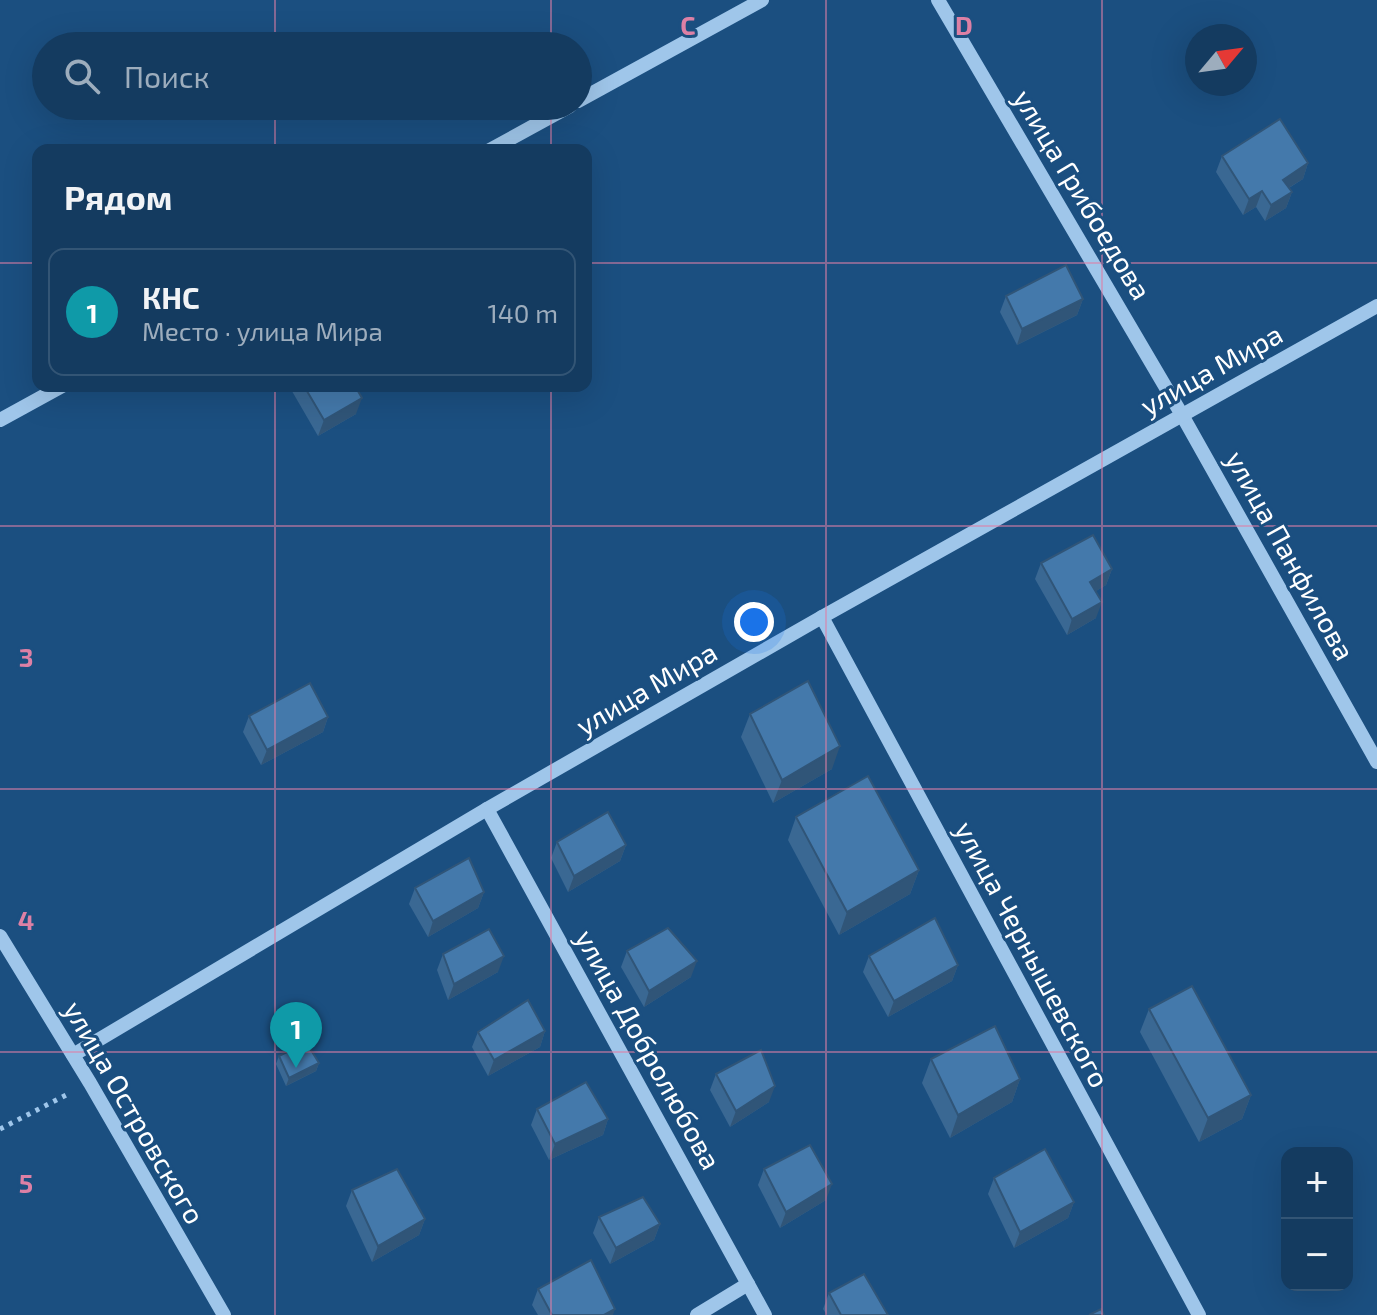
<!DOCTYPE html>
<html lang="ru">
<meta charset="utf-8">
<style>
body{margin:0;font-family:"Exo 2",sans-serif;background:#214669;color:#f1f3f6}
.controls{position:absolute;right:24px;bottom:24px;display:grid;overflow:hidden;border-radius:16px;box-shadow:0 8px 32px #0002}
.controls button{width:72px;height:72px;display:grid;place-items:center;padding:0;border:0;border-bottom:2px solid #335575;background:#143b60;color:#f1f3f6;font:40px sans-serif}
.compass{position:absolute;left:1185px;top:24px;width:72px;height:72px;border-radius:50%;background:#143b60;box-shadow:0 8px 32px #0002;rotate:61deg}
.you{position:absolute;left:754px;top:622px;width:28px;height:28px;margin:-20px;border:6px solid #fff;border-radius:50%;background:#1a73e8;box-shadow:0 0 0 12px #1a73e833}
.badge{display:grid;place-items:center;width:52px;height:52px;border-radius:50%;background:#ea580c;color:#fff;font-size:26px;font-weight:700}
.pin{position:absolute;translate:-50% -66px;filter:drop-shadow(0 2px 4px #0008)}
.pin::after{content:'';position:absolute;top:42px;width:28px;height:24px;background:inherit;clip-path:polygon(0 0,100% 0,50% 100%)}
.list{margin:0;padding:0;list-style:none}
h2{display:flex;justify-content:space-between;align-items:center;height:104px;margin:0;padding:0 32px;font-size:34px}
h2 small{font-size:26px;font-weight:400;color:#9dadbd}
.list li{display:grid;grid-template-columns:52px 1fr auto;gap:24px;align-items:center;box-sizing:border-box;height:128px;margin:0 16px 16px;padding:0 16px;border:2px solid #335575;border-radius:16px}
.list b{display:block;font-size:30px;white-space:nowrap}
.list p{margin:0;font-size:26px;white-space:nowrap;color:#9dadbd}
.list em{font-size:26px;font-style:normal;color:#9dadbd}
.icon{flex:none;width:44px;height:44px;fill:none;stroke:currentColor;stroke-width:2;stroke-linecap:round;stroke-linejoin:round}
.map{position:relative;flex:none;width:1377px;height:1315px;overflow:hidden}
.search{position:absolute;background:#143b60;box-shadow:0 8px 32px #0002;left:32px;top:32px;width:560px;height:88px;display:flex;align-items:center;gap:20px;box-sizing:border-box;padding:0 28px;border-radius:44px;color:#9dadbd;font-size:30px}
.panel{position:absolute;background:#143b60;box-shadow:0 8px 32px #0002;left:32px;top:144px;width:560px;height:248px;border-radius:16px}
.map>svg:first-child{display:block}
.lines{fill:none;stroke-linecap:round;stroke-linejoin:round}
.path{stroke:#9fc6ea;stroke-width:5;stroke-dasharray:4 6;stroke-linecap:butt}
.minor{stroke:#9fc6ea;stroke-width:14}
.wall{fill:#3a6893}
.shaded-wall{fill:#305578}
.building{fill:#4479ab;stroke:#305578;stroke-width:2}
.grid{fill:none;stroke:#dd80a5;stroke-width:2;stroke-opacity:0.55}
.labels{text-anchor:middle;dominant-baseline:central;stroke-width:6;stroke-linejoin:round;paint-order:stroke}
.street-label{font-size:28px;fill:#fff;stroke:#1b4f80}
.grid-label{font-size:26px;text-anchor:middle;font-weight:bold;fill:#dd80a5;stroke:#1b4f80;stroke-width:6;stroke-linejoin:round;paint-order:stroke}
</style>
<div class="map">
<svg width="1377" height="1315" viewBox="0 0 1377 1315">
<rect width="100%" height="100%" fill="#1b4f80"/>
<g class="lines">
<path class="path" d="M0,1129l70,-36"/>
<g class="minor">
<path d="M938,0l244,415 195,347"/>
<path d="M578,101l184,-101"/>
<path d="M490,150l80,-44"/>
<path d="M0,420l62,-34"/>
<path d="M822,617l377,698"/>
<path d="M487,809l278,506"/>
<path d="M0,936l90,147 134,232"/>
<path d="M73,1055l414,-246 335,-192 555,-311"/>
<path d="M697,1315l51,-31"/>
</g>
</g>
<g class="wall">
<path d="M1222,156l86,7 -5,16 -14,9 3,4 -6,16 -21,13 -9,-14 -13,8 -27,-43z"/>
<path d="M1006,296l77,3 -6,16 -60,30 -17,-33z"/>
<path d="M289,386h66l1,28 -38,22z"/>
<path d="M1041,563l71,6 -6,16 -10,6v27l-29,17 -32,-56z"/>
<path d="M750,714l82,55 -59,34 -32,-66z"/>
<path d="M249,716l79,1 -5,15 -62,33 -18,-33z"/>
<path d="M796,817l123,53 -9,24 -71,41 -51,-95z"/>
<path d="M557,842l69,3 -6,16 -52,31 -17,-34z"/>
<path d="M415,888l69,4 -6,16 -50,29 -19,-33z"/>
<path d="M627,951l64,26 -47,30 -23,-40z"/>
<path d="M443,954l55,18 -50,28 -11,-30z"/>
<path d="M869,956l89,9 -6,16 -64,36 -25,-45z"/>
<path d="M1149,1009l102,86 -9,24 -43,23 -59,-110z"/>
<path d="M545,1031l-5,16 -52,29 -16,-29 6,-15z"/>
<path d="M279,1056l40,7 -3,8 -30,15 -10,-22z"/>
<path d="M931,1059l89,20 -8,23 -62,36 -28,-55z"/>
<path d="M716,1074l53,28 -39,25 -20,-37z"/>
<path d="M537,1109l71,10 -5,16 -54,25 -18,-35z"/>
<path d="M764,1169l62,31 -46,28 -22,-43z"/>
<path d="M994,1178l80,24 -6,16 -54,30 -26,-54z"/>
<path d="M352,1190l73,29 -6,16 -47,27 -26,-56z"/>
<path d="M599,1217l61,7 -6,16 -44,24 -17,-31z"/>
<path d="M538,1289l75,26h-75l-6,-10z"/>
<path d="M829,1293l59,22h-61l-4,-6z"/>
</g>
<g class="shaded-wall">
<path d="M1308,163l-5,16 -26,16 6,-15z"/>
<path d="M1262,191l-6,16 -13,8 6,-16z"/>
<path d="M1292,192l-6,16 -21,13 6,-16z"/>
<path d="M1083,299l-6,16 -60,30 5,-16z"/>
<path d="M362,398l-6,16 -38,22 6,-16z"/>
<path d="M1112,569l-6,16 -21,13 5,-16z"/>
<path d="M1102,602l-6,16 -29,17 5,-16z"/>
<path d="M328,717l-5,15 -62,33 6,-15z"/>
<path d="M840,746l-8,23 -59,34 9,-23z"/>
<path d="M626,845l-6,16 -52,31 6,-16z"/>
<path d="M919,870l-9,24 -71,41 8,-23z"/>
<path d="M484,892l-6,16 -50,29 5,-16z"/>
<path d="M504,956l-6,16 -50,28 6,-16z"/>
<path d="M697,961l-6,16 -47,30 5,-16z"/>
<path d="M958,965l-6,16 -64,36 6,-16z"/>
<path d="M545,1031l-5,16 -52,29 6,-16z"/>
<path d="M319,1063l-3,8 -30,15 3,-8z"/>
<path d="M1020,1079l-8,23 -62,36 8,-23z"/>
<path d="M775,1086l-6,16 -39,25 6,-16z"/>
<path d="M1251,1095l-9,24 -43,23 9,-24z"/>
<path d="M608,1119l-5,16 -54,25 6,-16z"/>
<path d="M832,1184l-6,16 -46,28 6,-16z"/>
<path d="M1074,1202l-6,16 -54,30 6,-16z"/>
<path d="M425,1219l-6,16 -47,27 6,-16z"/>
<path d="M660,1224l-6,16 -44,24 6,-16z"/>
<path d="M615,1309l-2,6h-9z"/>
</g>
<g class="building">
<path d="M1280,119l28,44 -25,17 9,12 -21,13 -9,-14 -13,8 -27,-43z"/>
<path d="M1066,265l17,34 -61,30 -16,-33z"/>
<path d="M304,386h51l7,12 -38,22z"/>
<path d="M1093,535l19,34 -22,13 12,20 -30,17 -31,-56z"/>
<path d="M808,681l32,65 -58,34 -32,-66z"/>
<path d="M310,683l18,34 -61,33 -18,-34z"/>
<path d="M868,776l51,94 -72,42 -51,-95z"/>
<path d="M608,812l18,33 -52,31 -17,-34z"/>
<path d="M469,858l15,34 -51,29 -18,-33z"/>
<path d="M935,918l23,47 -64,36 -25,-45z"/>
<path d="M668,928l29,33 -48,30 -22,-40z"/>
<path d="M489,929l15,27 -50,28 -11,-30z"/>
<path d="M1192,986l59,109 -43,23 -59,-109z"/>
<path d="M528,1000l17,31 -51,29 -16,-28z"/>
<path d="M995,1026l25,53 -62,36 -27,-56z"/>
<path d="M306,1042l13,21 -30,15 -10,-22z"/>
<path d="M761,1050l14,36 -39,25 -20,-37z"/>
<path d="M586,1082l22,37 -53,25 -18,-35z"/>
<path d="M810,1145l22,39 -46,28 -22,-43z"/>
<path d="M1045,1149l29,53 -54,30 -26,-54z"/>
<path d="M397,1169l28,50 -47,27 -26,-56z"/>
<path d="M643,1197l17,27 -44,24 -17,-31z"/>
<path d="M591,1260l24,49 -11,6h-52l-14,-26z"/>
<path d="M864,1274l24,41h-47l-12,-22z"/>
<path d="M1101,1309l3,6h-15z"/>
</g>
<path class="grid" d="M275,0v46M551,0v46M826,0v1315M1102,0v1315M275,106v44M551,106v44M0,263h38M586,263h791M275,386v929M551,386v929M0,526h1377M0,789h1377M0,1052h1377"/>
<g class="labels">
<g class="street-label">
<text transform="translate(1083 194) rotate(59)">улица Грибоедова</text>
<text transform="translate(1211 369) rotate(-29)">улица Мира</text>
<text transform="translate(1291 555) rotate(61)">улица Панфилова</text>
<text transform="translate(646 688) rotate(-30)">улица Мира</text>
<text transform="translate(1033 954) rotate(62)">улица Чернышевского</text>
<text transform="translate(649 1049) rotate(61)">улица Добролюбова</text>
<text transform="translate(135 1112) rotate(60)">улица Островского</text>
</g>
</g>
<g class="grid-label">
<text x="688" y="35">C</text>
<text x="964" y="35">D</text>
<text x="26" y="667">3</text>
<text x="26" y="930">4</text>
<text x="26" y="1193">5</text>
</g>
</svg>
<div class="controls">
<button>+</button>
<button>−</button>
</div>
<svg class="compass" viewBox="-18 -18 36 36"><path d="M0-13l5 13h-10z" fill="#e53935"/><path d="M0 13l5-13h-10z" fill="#9dadbd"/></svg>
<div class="you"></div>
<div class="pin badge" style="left:296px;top:1068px;background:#0f9aa8">1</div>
<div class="search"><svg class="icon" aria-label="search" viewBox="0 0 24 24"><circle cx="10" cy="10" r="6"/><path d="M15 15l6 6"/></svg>Поиск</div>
<section class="panel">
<h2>Рядом<small></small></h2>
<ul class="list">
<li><span class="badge" style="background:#0f9aa8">1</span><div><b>КНС</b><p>Место · улица Мира</p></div><em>140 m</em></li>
</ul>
</section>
</div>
